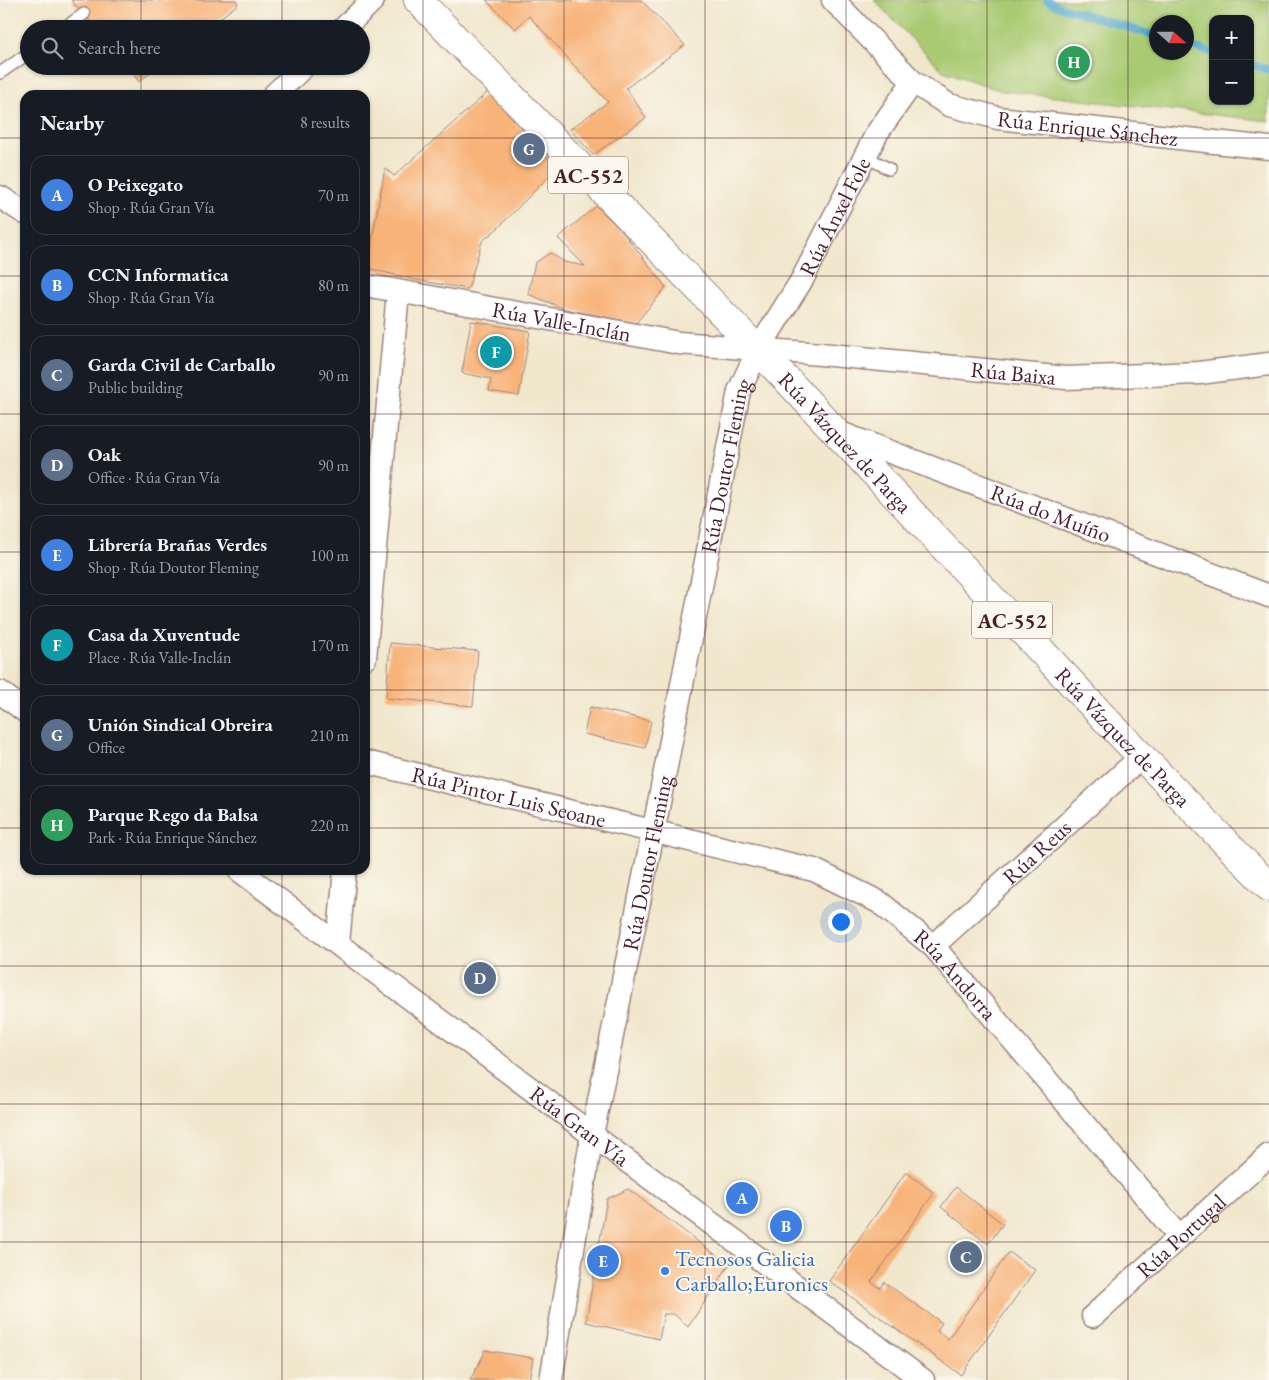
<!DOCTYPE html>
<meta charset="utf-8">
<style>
body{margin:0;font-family:"EB Garamond",serif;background:#242831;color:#f1f3f6}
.controls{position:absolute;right:15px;top:15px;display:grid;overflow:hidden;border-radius:10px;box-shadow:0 1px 4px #0004}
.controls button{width:45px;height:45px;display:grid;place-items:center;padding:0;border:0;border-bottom:1px solid #363941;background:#171b24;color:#f1f3f6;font:25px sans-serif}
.compass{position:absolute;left:1149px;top:15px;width:45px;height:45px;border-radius:50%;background:#171b24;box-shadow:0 1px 4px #0004;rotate:111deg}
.you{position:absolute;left:840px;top:921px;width:18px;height:18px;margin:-12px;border:4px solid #fff;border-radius:50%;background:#1a73e8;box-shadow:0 0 0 8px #1a73e833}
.badge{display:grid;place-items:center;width:32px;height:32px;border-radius:50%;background:#d690ce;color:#fff;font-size:16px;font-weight:700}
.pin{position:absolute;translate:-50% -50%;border:2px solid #fff;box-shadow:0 1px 5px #0006}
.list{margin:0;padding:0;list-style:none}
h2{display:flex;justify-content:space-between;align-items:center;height:65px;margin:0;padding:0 20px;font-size:21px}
h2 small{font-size:16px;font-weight:400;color:#9ea1a6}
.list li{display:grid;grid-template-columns:32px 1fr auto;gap:15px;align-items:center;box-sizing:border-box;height:80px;margin:0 10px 10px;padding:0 10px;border:1px solid #363941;border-radius:15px}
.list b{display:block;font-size:19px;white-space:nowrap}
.list p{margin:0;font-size:16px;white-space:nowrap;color:#9ea1a6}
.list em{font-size:16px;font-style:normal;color:#9ea1a6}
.icon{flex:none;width:28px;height:28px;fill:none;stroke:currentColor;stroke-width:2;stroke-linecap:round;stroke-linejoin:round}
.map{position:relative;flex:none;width:1269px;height:1380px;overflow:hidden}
.search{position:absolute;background:#171b24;box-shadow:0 1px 4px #0004;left:20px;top:20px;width:350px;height:55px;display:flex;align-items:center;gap:12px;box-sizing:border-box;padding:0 18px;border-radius:28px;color:#9ea1a6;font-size:19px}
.panel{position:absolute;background:#171b24;box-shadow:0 1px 4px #0004;left:20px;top:90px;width:350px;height:785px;border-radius:15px}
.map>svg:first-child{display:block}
.green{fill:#a9ca72;stroke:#7a744e;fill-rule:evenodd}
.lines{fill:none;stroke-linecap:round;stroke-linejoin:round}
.stream{stroke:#4ea7cc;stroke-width:8}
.building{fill:#f8b379}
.lane-casing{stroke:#9e837c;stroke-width:14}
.street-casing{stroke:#9e837c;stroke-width:25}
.primary-casing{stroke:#9e837c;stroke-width:30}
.lane{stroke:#fff;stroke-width:11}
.street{stroke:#fff;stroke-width:22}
.primary{stroke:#fff;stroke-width:28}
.grid{fill:none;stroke:#4a1f2b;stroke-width:1;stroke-opacity:0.55}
.shop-dot{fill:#3f7fe0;stroke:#fbf7ec;stroke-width:2}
.labels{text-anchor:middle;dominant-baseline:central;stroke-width:4;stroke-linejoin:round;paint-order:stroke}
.shield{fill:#fbf7ec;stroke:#7f6065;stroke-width:1}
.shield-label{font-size:21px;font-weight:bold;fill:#4a1f2b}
.street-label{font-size:22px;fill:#4a1f2b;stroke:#fbf7ec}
.shop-label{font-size:22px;fill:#366cbe;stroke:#fbf7ec;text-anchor:start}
</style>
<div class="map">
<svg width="1269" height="1380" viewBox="0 0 1269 1380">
<rect width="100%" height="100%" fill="#fbf7ec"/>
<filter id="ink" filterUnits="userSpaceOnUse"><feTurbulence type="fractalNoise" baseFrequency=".02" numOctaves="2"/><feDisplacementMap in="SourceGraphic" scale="10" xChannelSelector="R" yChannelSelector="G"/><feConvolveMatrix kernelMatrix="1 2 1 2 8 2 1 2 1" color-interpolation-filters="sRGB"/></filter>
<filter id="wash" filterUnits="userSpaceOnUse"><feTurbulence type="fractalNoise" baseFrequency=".0096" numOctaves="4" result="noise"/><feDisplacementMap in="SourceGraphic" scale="20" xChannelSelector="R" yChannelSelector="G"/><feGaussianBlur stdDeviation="1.12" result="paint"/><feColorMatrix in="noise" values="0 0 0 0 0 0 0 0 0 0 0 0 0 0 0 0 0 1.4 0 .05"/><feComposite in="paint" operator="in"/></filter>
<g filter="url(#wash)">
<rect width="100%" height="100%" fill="#f1e7cd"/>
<path class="green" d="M874,0h395v121l-267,-30 -59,-20zM1213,19h37v82h-37zM1156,22h30v30h-30z"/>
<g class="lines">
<g class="stream">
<path d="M1047,0l8,5 101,31"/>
<path d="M1186,45l27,8"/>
<path d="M1250,64l19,6"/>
</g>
</g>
<g id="blocks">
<g class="building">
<path d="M71,0h165l2,4 -32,25h-109z"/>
<path d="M486,0h155l44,45 -59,43 20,30 -53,37 -23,-26 38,-27 -79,-86 -14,13z"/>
<path d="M127,66h31l-19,16z"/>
<path d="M489,91l68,77 -60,61 -15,12 -14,48 -52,-9 -49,-12 18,-100 9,8z"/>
<path d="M596,206l25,24 45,57 -30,36 -71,-14 -37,-15 7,-31 15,-10 14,9 21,4 -27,-28z"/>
<path d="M471,321l59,10 -11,65 -30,-5 2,-12 -29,-6z"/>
<path d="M390,643l88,8 -5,55 -87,-8z"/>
<path d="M590,707l61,14 -6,27 -61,-14z"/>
<path d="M906,1172l28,21 -63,89 9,6 4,-6 58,41 -5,8 11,8 61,-87 26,18 -74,105 -132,-94z"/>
<path d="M956,1187l47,37 -15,20 -47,-37z"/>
<path d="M628,1189l101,76 -41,62 -14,-13h-10l-5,25 -73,-17 21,-123z"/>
<path d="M484,1350l49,8 -4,22h-59l14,-26z"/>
</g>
</g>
</g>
<g filter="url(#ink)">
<use href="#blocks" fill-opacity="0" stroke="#9e837c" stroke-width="1"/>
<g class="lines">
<g class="lane-casing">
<g id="lane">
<path d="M63,29l21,-15"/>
<path d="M0,73l29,-20"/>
<path d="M865,156l24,13"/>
</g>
</g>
<g class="street-casing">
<g id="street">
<path id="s1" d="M833,0l80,82 36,23 49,13 271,30"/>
<path d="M343,29l30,-29"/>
<path d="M274,95l30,-29"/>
<path d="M0,197l25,16"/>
<path id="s2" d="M365,285l314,58 142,11 245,24 133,-5 70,-9"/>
<path id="s3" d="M835,431l434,165"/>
<path d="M365,658l33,-366"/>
<path d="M0,692l25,19"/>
<path id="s4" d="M365,762l449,108 65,32 54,44 246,290"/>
<path id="s5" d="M239,870l380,285 304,225"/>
<path d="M338,943l7,-73"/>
<path id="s6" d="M933,946l208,-189"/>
<path id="s7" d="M1093,1316l176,-161"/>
<path id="s8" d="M551,1380l41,-245 66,-327 81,-417 19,-41 45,-72 74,-145 36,-51"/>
</g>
</g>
<g class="primary-casing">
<g id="primary">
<path id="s9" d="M418,0l371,382 317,338 163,167"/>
</g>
</g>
<use href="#lane" class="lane"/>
<use href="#street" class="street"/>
<use href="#primary" class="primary"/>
</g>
</g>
<path class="grid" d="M141,0v29M282,0v29M423,0v1380M564,0v1380M705,0v1380M846,0v1380M987,0v1380M1128,0v1380M141,66v29M282,66v29M0,138h25M365,138h904M0,276h25M365,276h904M0,414h25M365,414h904M0,552h25M365,552h904M0,690h25M365,690h904M0,828h25M365,828h904M141,870v510M282,870v510M0,966h1269M0,1104h1269M0,1242h1269"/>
<circle class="shop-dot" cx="665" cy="1271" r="5"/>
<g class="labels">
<g class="shield">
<rect x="548" y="156.5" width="80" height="37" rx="4"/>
<rect x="972" y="601.5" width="80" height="37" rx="4"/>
</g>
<g class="shield-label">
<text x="588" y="175">AC-552</text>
<text x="1012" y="620">AC-552</text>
</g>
<g class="street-label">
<text stroke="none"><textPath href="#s1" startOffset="298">Rúa Enrique Sánchez</textPath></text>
<text stroke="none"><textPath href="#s8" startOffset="1206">Rúa Ánxel Fole</textPath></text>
<text stroke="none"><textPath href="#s2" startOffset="200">Rúa Valle-Inclán</textPath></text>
<text stroke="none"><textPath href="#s2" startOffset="655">Rúa Baixa</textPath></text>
<text stroke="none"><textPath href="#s9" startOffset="615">Rúa Vázquez de Parga</textPath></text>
<text stroke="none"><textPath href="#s8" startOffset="931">Rúa Doutor Fleming</textPath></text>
<text stroke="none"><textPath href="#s3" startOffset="231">Rúa do Muíño</textPath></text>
<text stroke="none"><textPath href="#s9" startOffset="1020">Rúa Vázquez de Parga</textPath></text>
<text stroke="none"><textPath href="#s4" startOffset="148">Rúa Pintor Luis Seoane</textPath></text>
<text stroke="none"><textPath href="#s6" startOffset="140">Rúa Reus</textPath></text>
<text stroke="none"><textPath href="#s8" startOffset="526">Rúa Doutor Fleming</textPath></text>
<text stroke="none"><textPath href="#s4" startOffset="640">Rúa Andorra</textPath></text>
<text stroke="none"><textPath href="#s5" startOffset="426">Rúa Gran Vía</textPath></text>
<text stroke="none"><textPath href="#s7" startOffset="119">Rúa Portugal</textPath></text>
</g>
<g class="shop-label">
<text x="675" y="1258">Tecnosos Galicia<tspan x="675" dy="25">Carballo;Euronics</tspan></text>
</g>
</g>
</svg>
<div class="controls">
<button>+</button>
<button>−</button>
</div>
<svg class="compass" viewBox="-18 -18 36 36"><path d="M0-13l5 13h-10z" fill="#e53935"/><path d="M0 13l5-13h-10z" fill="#9ea1a6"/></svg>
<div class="you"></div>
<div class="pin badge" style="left:742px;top:1198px;background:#3f7fe0">A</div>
<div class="pin badge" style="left:786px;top:1226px;background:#3f7fe0">B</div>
<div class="pin badge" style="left:966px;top:1257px;background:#5c6f8a">C</div>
<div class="pin badge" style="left:480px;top:978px;background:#5c6f8a">D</div>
<div class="pin badge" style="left:603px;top:1261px;background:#3f7fe0">E</div>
<div class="pin badge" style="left:496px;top:352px;background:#0f9aa8">F</div>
<div class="pin badge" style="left:529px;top:149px;background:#5c6f8a">G</div>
<div class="pin badge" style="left:1074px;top:62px;background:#2e9e5b">H</div>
<div class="search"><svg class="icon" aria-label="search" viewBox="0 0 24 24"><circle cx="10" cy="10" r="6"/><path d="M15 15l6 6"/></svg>Search here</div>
<section class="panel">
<h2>Nearby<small>8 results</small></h2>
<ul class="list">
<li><span class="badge" style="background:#3f7fe0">A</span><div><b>O Peixegato</b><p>Shop · Rúa Gran Vía</p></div><em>70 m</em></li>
<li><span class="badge" style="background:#3f7fe0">B</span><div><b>CCN Informatica</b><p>Shop · Rúa Gran Vía</p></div><em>80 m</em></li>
<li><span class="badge" style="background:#5c6f8a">C</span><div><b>Garda Civil de Carballo</b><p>Public building</p></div><em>90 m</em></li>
<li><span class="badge" style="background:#5c6f8a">D</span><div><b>Oak</b><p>Office · Rúa Gran Vía</p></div><em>90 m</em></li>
<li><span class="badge" style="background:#3f7fe0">E</span><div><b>Librería Brañas Verdes</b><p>Shop · Rúa Doutor Fleming</p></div><em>100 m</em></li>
<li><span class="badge" style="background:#0f9aa8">F</span><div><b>Casa da Xuventude</b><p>Place · Rúa Valle-Inclán</p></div><em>170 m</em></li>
<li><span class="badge" style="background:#5c6f8a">G</span><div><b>Unión Sindical Obreira</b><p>Office</p></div><em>210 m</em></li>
<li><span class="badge" style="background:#2e9e5b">H</span><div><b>Parque Rego da Balsa</b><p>Park · Rúa Enrique Sánchez</p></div><em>220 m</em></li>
</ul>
</section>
</div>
